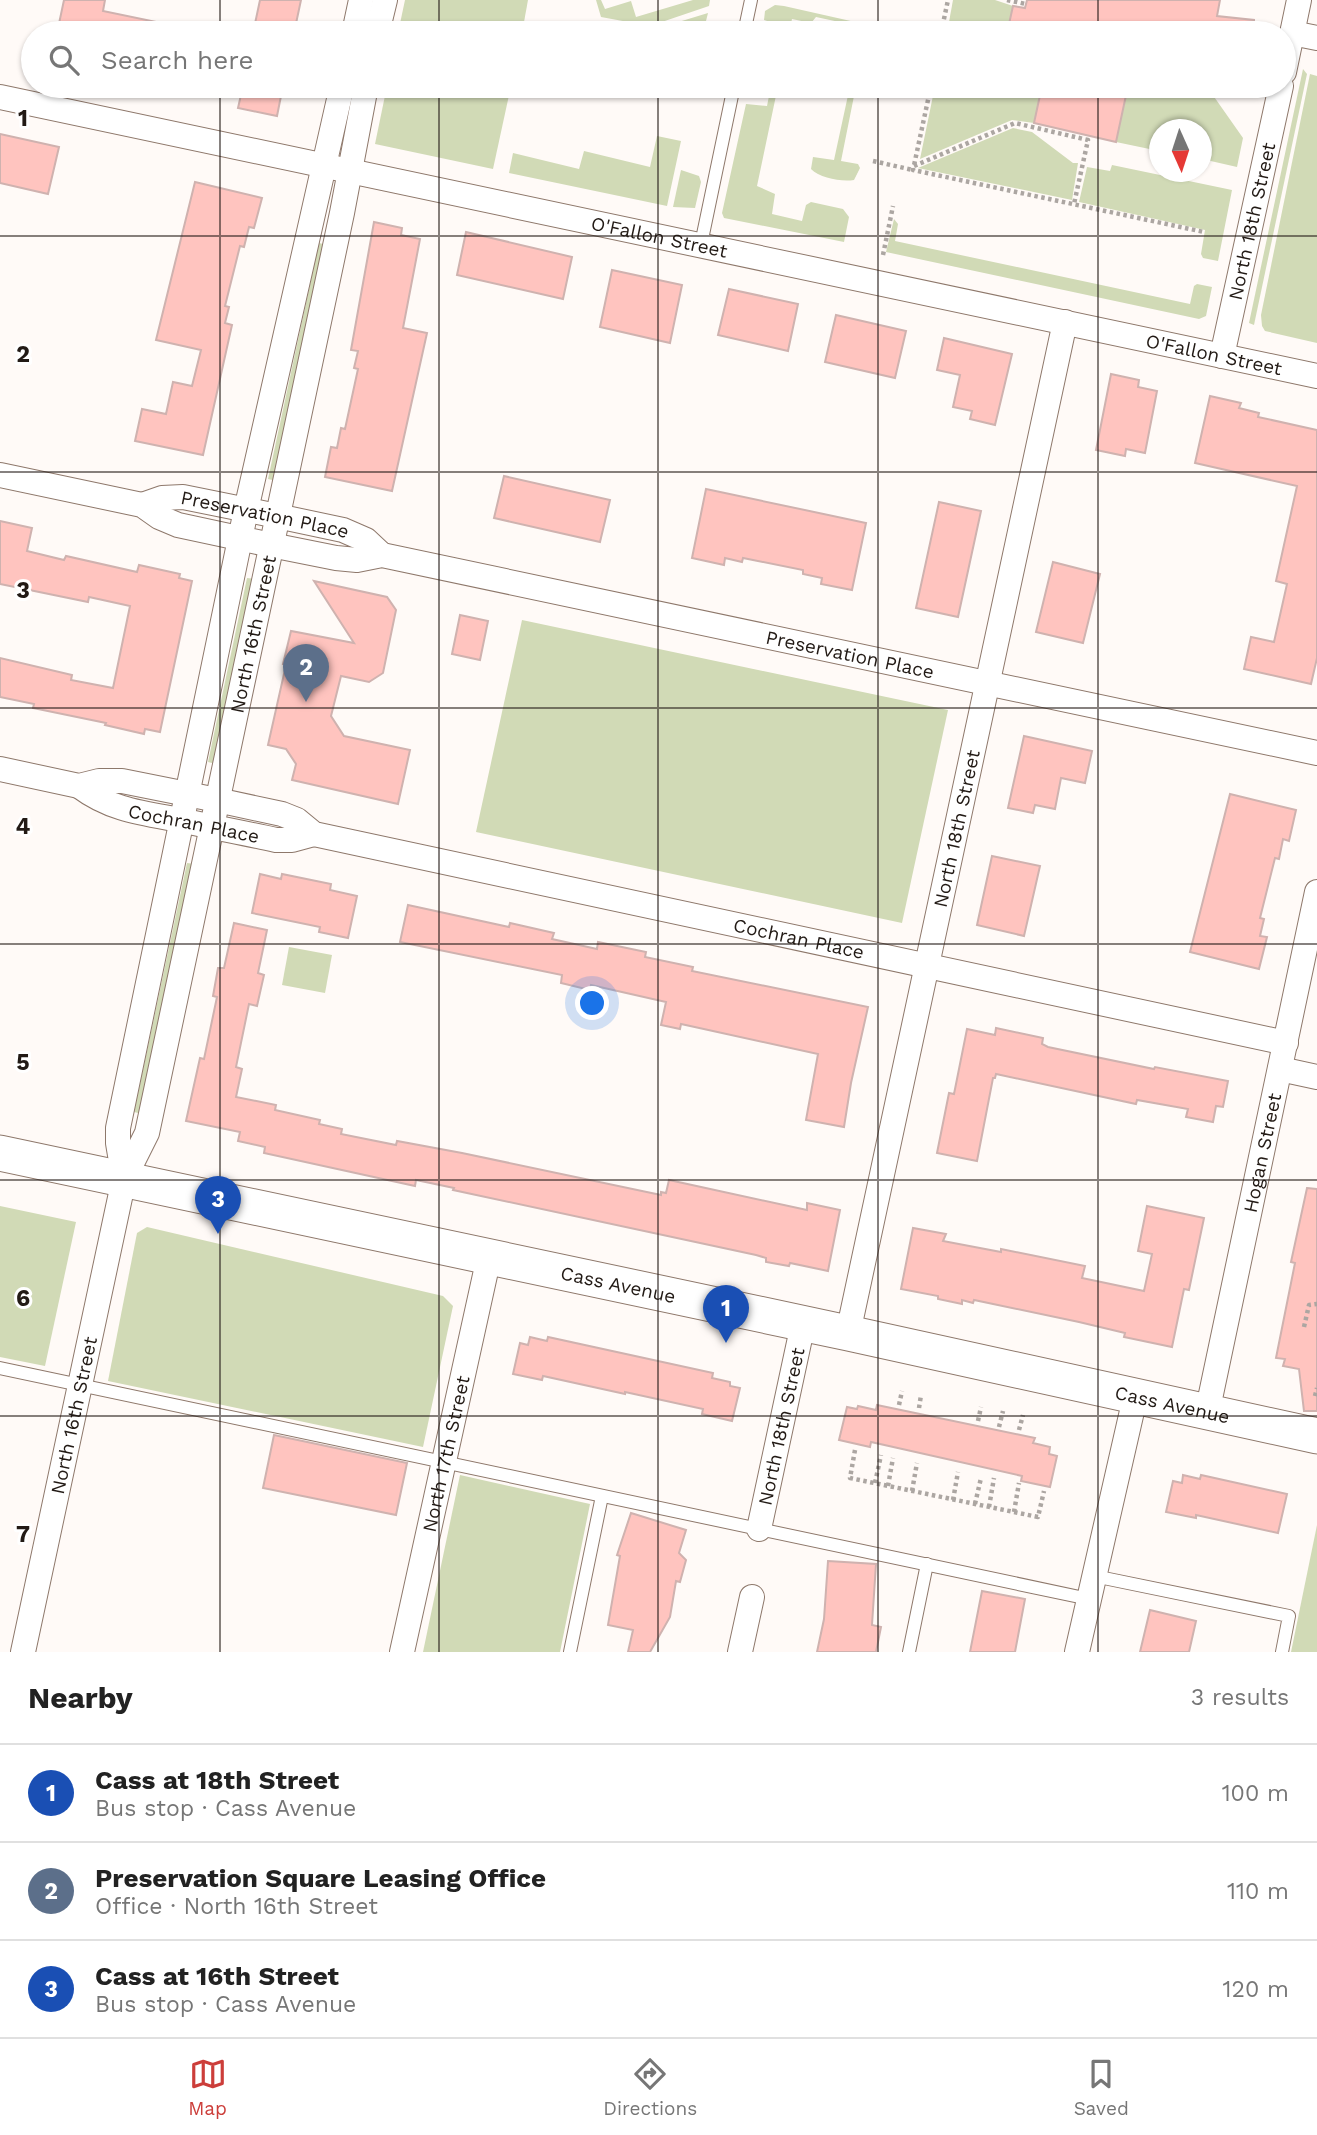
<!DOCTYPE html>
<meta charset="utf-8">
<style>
body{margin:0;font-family:"Work Sans",sans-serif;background:#f2f2f2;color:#222}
.compass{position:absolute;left:1149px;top:119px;width:63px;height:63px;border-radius:50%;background:#fff;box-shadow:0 2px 5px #0004;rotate:177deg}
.you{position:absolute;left:593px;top:1004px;width:24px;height:24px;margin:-18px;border:5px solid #fff;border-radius:50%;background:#1a73e8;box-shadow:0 0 0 10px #1a73e833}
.badge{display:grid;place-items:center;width:46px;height:46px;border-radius:50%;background:#cc3e3a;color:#fff;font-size:23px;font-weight:700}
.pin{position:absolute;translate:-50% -58px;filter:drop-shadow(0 2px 4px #0008)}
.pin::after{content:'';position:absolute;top:37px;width:24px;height:21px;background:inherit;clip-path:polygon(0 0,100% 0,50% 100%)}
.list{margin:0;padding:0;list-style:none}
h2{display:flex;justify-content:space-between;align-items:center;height:91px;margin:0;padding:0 28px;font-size:30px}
h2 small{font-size:23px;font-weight:400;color:#767676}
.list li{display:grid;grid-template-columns:46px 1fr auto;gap:21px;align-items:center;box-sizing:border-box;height:98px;padding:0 28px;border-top:2px solid #e0e0e0}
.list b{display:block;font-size:26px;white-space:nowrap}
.list p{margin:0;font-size:23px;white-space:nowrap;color:#767676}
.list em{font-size:23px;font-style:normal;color:#767676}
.icon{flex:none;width:38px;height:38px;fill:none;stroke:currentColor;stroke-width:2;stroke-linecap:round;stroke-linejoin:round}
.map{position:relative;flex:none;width:1317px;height:1652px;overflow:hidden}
.search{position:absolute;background:#fff;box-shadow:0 2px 5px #0004;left:21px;right:21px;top:21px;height:77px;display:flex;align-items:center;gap:18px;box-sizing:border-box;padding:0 24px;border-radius:38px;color:#767676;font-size:26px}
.sheet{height:385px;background:#fff}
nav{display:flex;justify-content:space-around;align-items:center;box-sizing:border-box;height:98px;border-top:2px solid #e0e0e0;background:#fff;font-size:19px;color:#767676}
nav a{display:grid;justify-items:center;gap:4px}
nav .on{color:#cc3e3a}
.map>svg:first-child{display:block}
.green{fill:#d1dab6}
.building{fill:#ffc4bf;stroke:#cfb2af;stroke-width:2}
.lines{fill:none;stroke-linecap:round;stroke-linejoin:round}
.service-casing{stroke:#8e786b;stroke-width:14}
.minor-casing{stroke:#8e786b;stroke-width:26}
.secondary-casing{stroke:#8e786b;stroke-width:37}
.path{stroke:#aca6a2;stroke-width:4.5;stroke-dasharray:3.5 3.5;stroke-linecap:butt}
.service{stroke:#fff;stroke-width:12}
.minor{stroke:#fff;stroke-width:24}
.secondary{stroke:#fff;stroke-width:35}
.grid{fill:none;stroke:#221a15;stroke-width:2;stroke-opacity:0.55}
.labels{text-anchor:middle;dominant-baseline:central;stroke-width:6;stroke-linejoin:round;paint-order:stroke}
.street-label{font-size:19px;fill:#221a15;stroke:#fff}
.grid-label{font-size:23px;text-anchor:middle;font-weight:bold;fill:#221a15;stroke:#fff;stroke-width:6;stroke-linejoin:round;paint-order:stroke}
</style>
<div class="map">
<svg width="1317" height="1652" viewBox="0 0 1317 1652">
<rect width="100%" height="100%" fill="#fffaf7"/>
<g class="green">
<path d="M405,0h123l-6,33h-124z"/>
<path d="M596,0h5l4,9 26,-8 5,16 57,-17h17l-1,6 -59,20 -49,-9z"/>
<path d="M953,0h42l18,6 -6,27h-60z"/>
<path d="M775,5l9,1 120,27h-13l-75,-16 -5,6 -19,-4 -3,14h-7l1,-7 -19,-6 1,-9z"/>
<path d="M708,13l-5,20h-84l2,-6 28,4z"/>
<path d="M1303,69l4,5 -53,251 -5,-2z"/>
<path d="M1310,74l7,2v267l-52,-12 -3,-5 -1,-11z"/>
<path d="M387,86h124l-18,83 -118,-25z"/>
<path d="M771,86h7l-21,100 18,8 -3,20 30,7 4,-16 5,-3 32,7 6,8 -5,25 -120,-24 -2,-5 24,-109 21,2z"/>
<path d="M850,86h6l-15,75 17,3 2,4 -6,12c-13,2 -34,-2 -43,-11l2,-12 21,3z"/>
<path d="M935,86h107l-8,37 -22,-3 -92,39z"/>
<path d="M1128,86h59l23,5 33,47 -6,29 -35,-8v-29h-42l-1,21 -43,-9z"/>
<path d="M1013,128l19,4 41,31h5l-6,37 -154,-32z"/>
<path d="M657,136l24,5 -14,65 -158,-33 4,-20 66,16 5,-18 66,16z"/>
<path d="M1112,165l120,25 -14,71 -15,-3 -2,-4 4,-24 -126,-28 8,-35 23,4z"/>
<path d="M681,170l18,6 2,6 -6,26 -22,-1z"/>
<path d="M894,219l4,5 -3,17 295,63 4,-18 3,-2 15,3 -6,29 -7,3 -313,-67z"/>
<path d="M319,243l8,2 -50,236 -9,-2z"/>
<path d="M247,578l9,1 -40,185 -8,-2z"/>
<path d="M522,620l426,90 -46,213 -426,-91z"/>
<path d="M187,863l8,1 -53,250 -8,-2z"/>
<path d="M289,947l43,8 -7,38 -43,-8z"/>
<path d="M0,1206l76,16 -31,144 -45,-9z"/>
<path d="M147,1227l296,69 10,10 -30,141 -315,-66 29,-148z"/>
<path d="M460,1475l130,29 -30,148h-137z"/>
<path d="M1317,1525v127h-26z"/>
</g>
<g class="building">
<path d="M64,0h41l-2,11 63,13 -1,9h-108z"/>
<path d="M260,0h41l-7,33h-41z"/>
<path d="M1027,0h193l-3,16 37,4v13h-247l6,-27 12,2z"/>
<path d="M243,86h40l-6,30 -39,-8z"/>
<path d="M1042,86h86l-12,56 -82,-19z"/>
<path d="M0,134l59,13 -11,47 -48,-11z"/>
<path d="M195,182l67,16 -8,30 -5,-1 -5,20 -4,-1 -15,60 4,1 -4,16 7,2 -29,130 -68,-14 7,-32 24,5 7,-32 19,4 9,-36 -45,-10z"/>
<path d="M374,222l28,6 -1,7 19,4 -17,89 24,5 -35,158 -67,-14 6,-30 6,1 4,-20 4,1 13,-60 -4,-1 4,-17 -7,-1z"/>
<path d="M466,232l106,25 -9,42 -106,-24z"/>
<path d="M612,270l70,15 -12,58 -70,-16z"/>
<path d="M729,289l69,15 -10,47 -70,-16z"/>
<path d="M836,315l70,16 -11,47 -70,-16z"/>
<path d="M944,338l68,16 -17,71 -25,-6 2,-8 -19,-4 7,-32 -23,-5z"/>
<path d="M1111,374l28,6 -1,7 19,4 -12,62 -19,-4 -1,7 -29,-6z"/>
<path d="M1210,396l31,7 -2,5 20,5 -1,4 59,13v228l-6,26 -67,-15 7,-32 23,5 13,-58 -11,-3 21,-95 -102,-23z"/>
<path d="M504,476l106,24 -10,42 -106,-24z"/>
<path d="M706,489l160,34 -14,67 -31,-6 1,-6 -19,-4v-4l-60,-12 -1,4 -17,-4 -1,7 -32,-7z"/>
<path d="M939,502l42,9 -23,106 -42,-9z"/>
<path d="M0,521l32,7 -5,23 37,9 2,-4 71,16 2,-7 41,9 -1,4 13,3 -32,151 -15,-3 -1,5 -39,-9 1,-2 -73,-15 1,-4 -34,-7v-39l72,17 -1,5 42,8 17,-82 -41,-9 -1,5 -88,-18z"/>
<path d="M1053,562l47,12 -17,69 -47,-11z"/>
<path d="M314,581l73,16 9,13 -13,63 -14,9 -28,-6 -10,40 13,20 66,14 -12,54 -106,-24 4,-16 -10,-15 -18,-4 18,-80 -3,-1 8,-33 63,12z"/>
<path d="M460,615l28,6 -8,39 -28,-6z"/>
<path d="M1024,736l68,15 -7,32 -24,-5 -6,31 -20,-4 -2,8 -25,-5z"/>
<path d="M1230,794l66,16 -7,31 -6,-2 -4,20 -4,-1 -15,60 4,1 -4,17 7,1 -8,32 -69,-17z"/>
<path d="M992,856l48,10 -16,70 -47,-11z"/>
<path d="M260,874l21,5 1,-5 49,10 -1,6 27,6 -9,42 -29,-6 1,-5 -68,-14z"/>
<path d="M408,905l101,22 1,-4 44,10 -2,6 45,10 1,-7 48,10 -1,5 48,10 -1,4 176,36 -17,76 -7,44 -38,-7 12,-66 -137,-30 -1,5 -19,-4 5,-23 -75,-17 -1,5 -29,-7 1,-8 -162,-33z"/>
<path d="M234,923l33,7 -9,43 6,2 -7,31 -8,-2 -13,63 6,2 -6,28 40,8 -1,5 45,10 -1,4 23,5 -1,5 55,11 1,-4 65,12 199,42v-3l5,1 3,-13 138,30v-7l33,7 -12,61 -38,-8 -1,3 -23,-4v-4l-10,-3 -303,-65 1,-2 -38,-8 -1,6 -151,-33 1,-6 -27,-6 2,-9 -54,-11 14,-63 4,1 13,-62 -4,-1 5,-28h6z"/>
<path d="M996,1028l47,10 -1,6 6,3 106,22 1,-2 73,14 -5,26 -7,-1 -3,16 -27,-5 2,-8 -51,-9 -1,4 -140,-30 -1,4h-2l-16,83 -40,-8 12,-60 5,1 13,-65 28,6z"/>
<path d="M1307,1188l10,1v222h-13l-5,-42 -16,-3 2,-7 -9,-1 19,-95 -4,-1z"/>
<path d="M1147,1206l57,12 -15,72 -5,-1 -12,58 -48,-10 1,-4 -46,-11 -105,-22 -1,3 -11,-3v4l-24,-5v-3l-37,-7 12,-61 33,6 -3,7 58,11v-3l84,17 -3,12 62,13 8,-37 -14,-3z"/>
<path d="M530,1337l17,4 1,-4 165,36 -1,5 18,4v4l10,2 -8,33 -30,-7 1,-5 -78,-17v2l-82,-18 -1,4 -29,-6 7,-31 8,2z"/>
<path d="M877,1405l158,33 -2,5 17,4 -1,7 8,2 -7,31 -29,-6 1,-5 -151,-34 -1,5 -31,-7 8,-33 10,2 1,-3 18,4z"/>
<path d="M274,1435l133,28 -11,52 -133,-27z"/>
<path d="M1183,1475l17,4 1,-4 86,19 -9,39 -82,-18v3l-30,-6 7,-31 9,2z"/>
<path d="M631,1513l55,17 -7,23 7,7 -6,22 -4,-1 -6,36 -20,35h-22l5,-22 -25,-5 12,-69 -3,-1z"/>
<path d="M828,1561l48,3 -4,61 9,2 -5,25h-59l7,-33z"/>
<path d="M982,1591l43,8 -10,53h-45z"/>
<path d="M1150,1610l46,11 -7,31h-49z"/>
</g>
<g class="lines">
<g class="service-casing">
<g id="service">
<path d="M744,33l7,-33"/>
<path d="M701,244l33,-158"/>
<path d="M0,1368l1089,231"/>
<path d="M1094,1576l195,40 -7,36"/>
<path d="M570,1652l32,-156"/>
<path d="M909,1652l18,-88"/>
</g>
</g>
<g class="minor-casing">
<g id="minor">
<path d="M354,33l7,-33"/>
<path d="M377,33l8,-33"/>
<path d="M1292,33l25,5"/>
<path d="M1284,72l15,-72"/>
<path id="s1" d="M0,97l1317,279"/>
<path id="s2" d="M1222,356l59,-270"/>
<path id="s3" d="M0,475l142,30 17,12 19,8 93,20 65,13 21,2 25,-5 935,198"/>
<path id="s4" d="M142,505l20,-7 21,-1 94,19 66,14 23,10 16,15"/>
<path id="s5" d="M0,769l79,17 20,-5h23l95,19 65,14 15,6 17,14 972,209"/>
<path id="s6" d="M79,786c32,24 63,27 101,34 32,7 64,13 96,20h16l22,-6"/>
<path d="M1280,1069l37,8"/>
<path d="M124,1179l-6,-36v-15l128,-618 96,-424"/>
<path id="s7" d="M848,1333l217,-1011"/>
<path id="s8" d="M1207,1413l110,-521"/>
<path id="s9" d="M759,1529l44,-205"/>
<path id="s10" d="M23,1652l101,-473 23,-46 195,-920 24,-127"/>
<path id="s11" d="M402,1652l87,-395"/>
<path d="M740,1652l12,-55"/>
<path d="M1077,1652l58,-254"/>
</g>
</g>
<g class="secondary-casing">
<g id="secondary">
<path id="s12" d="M0,1153l848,180 469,103"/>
</g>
</g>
<g class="path">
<path d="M1007,0l19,4"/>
<path d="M941,33l7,-33"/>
<path d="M931,86l-18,84 291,62"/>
<path d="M873,161l40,9"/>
<path d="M914,166l101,-43 73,17 -14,64"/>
<path d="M883,255l10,-49"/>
<path d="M1304,1327l5,-22 8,-1"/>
<path d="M1315,1396l2,-8"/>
<path d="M899,1405l3,-14"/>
<path d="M919,1408l2,-13"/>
<path d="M978,1421l3,-14"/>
<path d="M999,1427l4,-16"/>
<path d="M1019,1430l4,-15"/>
<path d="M855,1450l-5,28 188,39 6,-26"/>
<path d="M875,1483l6,-28"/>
<path d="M888,1486l5,-28"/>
<path d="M912,1491l5,-28"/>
<path d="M953,1500l5,-28"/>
<path d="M975,1504l6,-26"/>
<path d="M989,1507l5,-29"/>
<path d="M1014,1512l5,-29"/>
</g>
<use href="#service" class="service"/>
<use href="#minor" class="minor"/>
<use href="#secondary" class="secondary"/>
</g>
<path class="grid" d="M220,0v33M439,0v33M658,0v33M878,0v33M1098,0v33M220,86v1566M439,86v1566M658,86v1566M878,86v1566M1098,86v1566M0,236h1317M0,472h1317M0,708h1317M0,944h1317M0,1180h1317M0,1416h1317"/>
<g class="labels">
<g class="street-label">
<text stroke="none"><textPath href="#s2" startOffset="138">North 18th Street</textPath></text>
<text stroke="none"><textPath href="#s1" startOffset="674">O'Fallon Street</textPath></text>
<text stroke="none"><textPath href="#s1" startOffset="1241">O'Fallon Street</textPath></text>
<text stroke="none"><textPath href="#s4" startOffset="126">Preservation Place</textPath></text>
<text stroke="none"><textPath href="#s10" startOffset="1045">North 16th Street</textPath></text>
<text stroke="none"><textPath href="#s3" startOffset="873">Preservation Place</textPath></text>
<text stroke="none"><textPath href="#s6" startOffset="122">Cochran Place</textPath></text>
<text stroke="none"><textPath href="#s7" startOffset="516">North 18th Street</textPath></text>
<text stroke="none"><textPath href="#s5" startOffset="822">Cochran Place</textPath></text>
<text stroke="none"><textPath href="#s8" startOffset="266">Hogan Street</textPath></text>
<text stroke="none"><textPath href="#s12" startOffset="632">Cass Avenue</textPath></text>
<text stroke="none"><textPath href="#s12" startOffset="1199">Cass Avenue</textPath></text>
<text stroke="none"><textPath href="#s10" startOffset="242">North 16th Street</textPath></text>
<text stroke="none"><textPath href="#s9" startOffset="105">North 18th Street</textPath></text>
<text stroke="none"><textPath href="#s11" startOffset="203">North 17th Street</textPath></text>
</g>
</g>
<g class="grid-label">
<text x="23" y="126">1</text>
<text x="23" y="362">2</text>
<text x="23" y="598">3</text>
<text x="23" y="834">4</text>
<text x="23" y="1070">5</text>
<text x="23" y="1306">6</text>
<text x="23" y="1542">7</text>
</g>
</svg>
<svg class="compass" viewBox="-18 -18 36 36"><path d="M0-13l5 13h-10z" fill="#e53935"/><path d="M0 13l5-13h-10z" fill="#767676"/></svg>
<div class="you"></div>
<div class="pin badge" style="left:726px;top:1343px;background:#1a4fb4">1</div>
<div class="pin badge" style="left:306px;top:702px;background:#5c6f8a">2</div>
<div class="pin badge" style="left:218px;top:1234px;background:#1a4fb4">3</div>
<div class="search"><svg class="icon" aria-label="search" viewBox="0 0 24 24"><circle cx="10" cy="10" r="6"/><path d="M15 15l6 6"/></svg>Search here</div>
</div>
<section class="sheet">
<h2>Nearby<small>3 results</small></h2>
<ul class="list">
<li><span class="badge" style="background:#1a4fb4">1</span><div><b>Cass at 18th Street</b><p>Bus stop · Cass Avenue</p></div><em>100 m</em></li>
<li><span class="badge" style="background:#5c6f8a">2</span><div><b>Preservation Square Leasing Office</b><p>Office · North 16th Street</p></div><em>110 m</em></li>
<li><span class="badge" style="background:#1a4fb4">3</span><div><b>Cass at 16th Street</b><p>Bus stop · Cass Avenue</p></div><em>120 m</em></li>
</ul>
</section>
<nav>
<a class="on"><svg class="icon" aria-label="map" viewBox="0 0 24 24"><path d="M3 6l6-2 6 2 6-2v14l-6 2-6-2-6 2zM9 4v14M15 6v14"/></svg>Map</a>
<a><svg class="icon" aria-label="directions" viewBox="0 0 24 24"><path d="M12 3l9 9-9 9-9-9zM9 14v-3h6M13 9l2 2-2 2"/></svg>Directions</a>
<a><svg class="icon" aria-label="saved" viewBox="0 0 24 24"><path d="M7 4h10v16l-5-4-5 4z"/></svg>Saved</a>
</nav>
